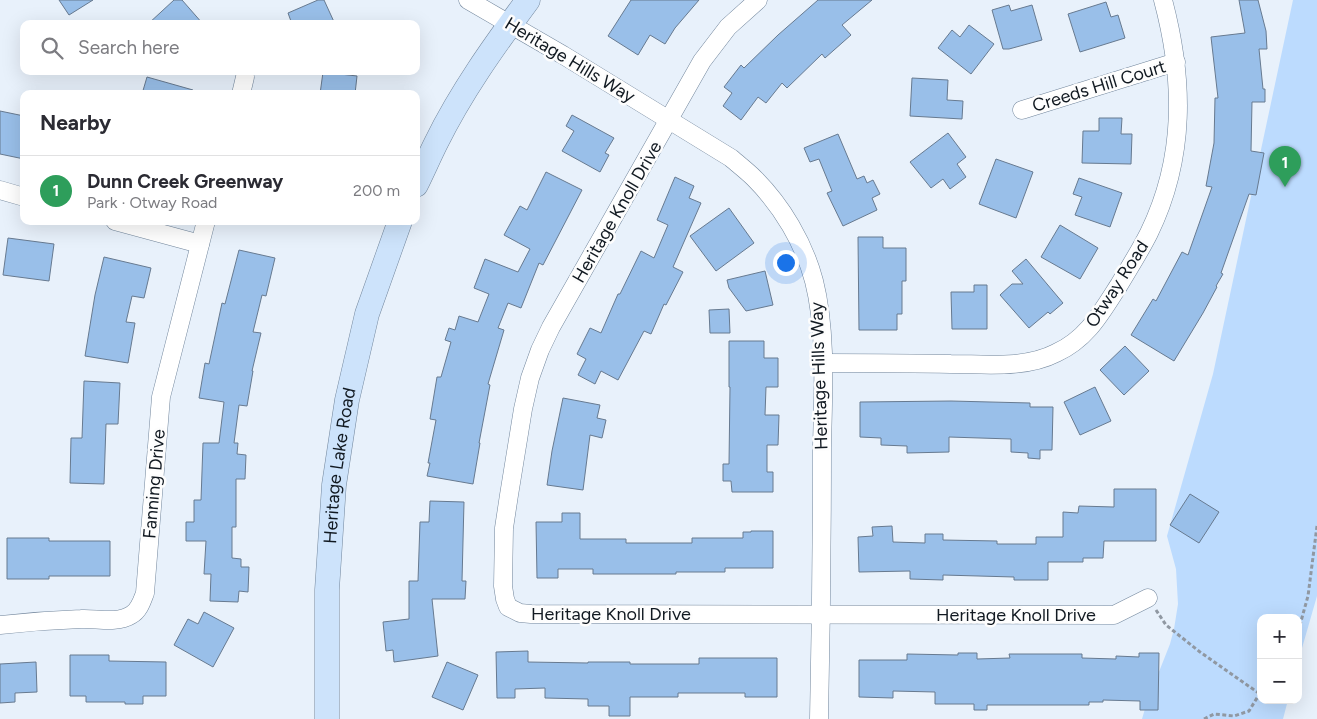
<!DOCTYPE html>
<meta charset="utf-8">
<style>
body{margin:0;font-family:Figtree,sans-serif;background:#f2f2f3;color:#2b2b33}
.controls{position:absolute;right:15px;bottom:15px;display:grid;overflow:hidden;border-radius:10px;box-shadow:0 5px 20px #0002}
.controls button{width:45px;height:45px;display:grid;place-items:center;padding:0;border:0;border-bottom:1px solid #e1e1e2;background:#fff;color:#2b2b33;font:25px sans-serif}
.you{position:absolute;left:785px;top:262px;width:18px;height:18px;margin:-12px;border:4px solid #fff;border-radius:50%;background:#1a73e8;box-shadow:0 0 0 8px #1a73e833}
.badge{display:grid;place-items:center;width:32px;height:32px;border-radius:50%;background:#0f766e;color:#fff;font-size:16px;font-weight:700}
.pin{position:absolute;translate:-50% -41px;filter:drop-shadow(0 1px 2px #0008)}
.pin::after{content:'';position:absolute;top:26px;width:18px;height:15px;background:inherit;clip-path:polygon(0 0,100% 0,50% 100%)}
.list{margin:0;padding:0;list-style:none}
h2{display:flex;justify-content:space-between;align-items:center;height:65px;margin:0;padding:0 20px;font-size:21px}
h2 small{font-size:16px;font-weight:400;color:#7c7c81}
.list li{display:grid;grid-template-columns:32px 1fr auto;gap:15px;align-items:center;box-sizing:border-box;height:70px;padding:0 20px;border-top:1px solid #e1e1e2}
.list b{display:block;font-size:19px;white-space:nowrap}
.list p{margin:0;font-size:16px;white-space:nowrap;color:#7c7c81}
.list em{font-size:16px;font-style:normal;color:#7c7c81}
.icon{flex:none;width:28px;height:28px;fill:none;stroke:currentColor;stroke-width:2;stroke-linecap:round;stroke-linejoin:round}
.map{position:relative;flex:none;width:1317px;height:719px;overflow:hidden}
.search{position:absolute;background:#fff;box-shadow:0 5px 20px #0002;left:20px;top:20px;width:400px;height:55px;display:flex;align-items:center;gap:12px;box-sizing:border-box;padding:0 18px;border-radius:10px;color:#7c7c81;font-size:19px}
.panel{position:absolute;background:#fff;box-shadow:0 5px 20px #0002;left:20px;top:90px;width:400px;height:135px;border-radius:10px}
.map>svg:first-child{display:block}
.green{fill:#bcdbfe}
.building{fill:#99bfe9;stroke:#677a90}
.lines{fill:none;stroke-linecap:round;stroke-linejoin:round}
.minor-casing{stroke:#72869c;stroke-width:19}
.secondary-casing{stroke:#72869c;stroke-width:25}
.path{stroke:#9098a2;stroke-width:3;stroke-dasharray:4 2.5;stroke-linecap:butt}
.minor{stroke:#fff;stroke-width:18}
.secondary{stroke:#cde3fb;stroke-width:24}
.labels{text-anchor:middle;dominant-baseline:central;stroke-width:5;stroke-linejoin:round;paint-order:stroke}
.street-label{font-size:18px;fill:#111921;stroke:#fdfdfd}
</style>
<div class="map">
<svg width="1317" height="719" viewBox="0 0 1317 719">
<rect width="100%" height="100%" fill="#e8f1fb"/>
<path class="green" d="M1293,0h24v596l-19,66v-44h-37v82h27l-5,19h-141l5,-17 23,-58 4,-15 4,-25 -2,-35 -9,-33 46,-162z"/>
<g class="building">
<path d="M59,0h34l-24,15z"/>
<path d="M174,0h8l21,24h-55z"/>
<path d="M318,0h6l11,24h-43l-4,-11z"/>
<path d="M631,0h68l-24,28 -10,16 -15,-9 -12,20 -30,-19z"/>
<path d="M818,0h54l-30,25 9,10 -26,23 -3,-4 -35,34 -5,-5 -16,20 -8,-6 -17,23 -18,-14 9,-13 -8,-6 17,-22 3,3 34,-33z"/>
<path d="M1239,0h19l8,31 1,18h-8l4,40h2v13h-13l-1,49 13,2 -8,42 -7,-1 -28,79 2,1 -7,12 1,1 -14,26 -29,48 -43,-26 22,-36 3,2 26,-49 6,3 24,-68 -6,-1 8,-43 1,-45h3l-7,-61 34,-4z"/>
<path d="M1106,2l5,15 7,-2 7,23 -45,14 -12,-38z"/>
<path d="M1009,5l2,6 21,-6 10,35 -33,9h-6l-11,-39z"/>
<path d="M969,25l25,19 -23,30 -33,-26 14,-18 8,7z"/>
<path d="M323,72l34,4 -2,18h-35z"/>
<path d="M147,77l46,13v4h-51z"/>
<path d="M912,78l36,2 -1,20 16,1 -1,18 -52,-3z"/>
<path d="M0,111l24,5v43l-24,-5z"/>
<path d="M572,115l42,23 -9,15 4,2 -9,17 -38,-21 12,-20 -8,-5z"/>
<path d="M1099,118h23l-1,16h11l-1,30 -49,-1 1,-32h16z"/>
<path d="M948,133l18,24 -9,7 9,13 -16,12 -7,-10 -12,9 -21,-26z"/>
<path d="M838,134l19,45 7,-3 3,7 6,-3 7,14 -8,4 5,12 -34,16 -16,-33 5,-2 -13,-32 -9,3 -6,-14z"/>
<path d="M996,159l37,13 -17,46 -37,-14z"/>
<path d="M546,172l36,18 -39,75 -4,-2 -18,45 -13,-5 -10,25 6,2 -16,54 2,1 -11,58h1l-7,41 -46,-8 3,-13h-2l8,-43 -6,-1 7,-42h4l10,-35 -6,-2 4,-12 6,2 4,-14 19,6 11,-28 -15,-6 11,-29 33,13 12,-23 -26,-14 16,-29 7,4z"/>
<path d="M675,177l19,9 -5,12 12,5 -28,64 10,5 -17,33 -2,-1 -13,30 -7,-3 -26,49 -17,-9 -6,13 -17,-9 8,-16 -9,-5 13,-26 11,5 17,-39h2l21,-43 13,7 14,-33 -11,-5z"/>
<path d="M1079,178l43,15 -12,34 -35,-12 7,-18 -9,-3z"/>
<path d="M729,208l25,35 -38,28 -26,-35z"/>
<path d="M1060,225l38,23 -18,31 -39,-22z"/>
<path d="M858,237h25v11h23v33h-4v33h-5v16h-38z"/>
<path d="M8,238l46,6 -5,37 -46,-6z"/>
<path d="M239,250l36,8 -9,38 -4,-1 -9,37 8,1 -9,38h1l-6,35 -8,-1 -5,38h4l-1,11 9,1 -1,24h-9v48h-4v31l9,1v8h8l-1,25 -9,-1 -1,11 -28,-1 1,-27h-7l2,-33h-20v-19h8v-22h7l2,-57h16l5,-41 -25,-4 6,-35 4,1 13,-61 3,1z"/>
<path d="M104,257l47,11 -7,30 -12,-2 -6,26 9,1 -7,40 -43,-7 10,-61z"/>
<path d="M1026,259l37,44 -13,11 -2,-2 -19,16 -29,-33 12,-11h11l-11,-13z"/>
<path d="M765,271l8,34 -27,6 -17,-23 -2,-8z"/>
<path d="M974,285h13v44h-35l-1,-37h23z"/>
<path d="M729,309l1,24h-20l-1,-23z"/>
<path d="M729,341h35v17h14v29h-12l-1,28h14l-1,30h-11v27h6v20h-41l-1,-11h-8v-17h6l1,-77h-1z"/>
<path d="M1125,346l24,25 -25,24 -24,-25z"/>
<path d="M84,381l36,2 -2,41h-12l-2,60 -34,-1 1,-45h11z"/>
<path d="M1095,387l16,34 -31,14 -16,-33z"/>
<path d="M563,398l37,7 -3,13 9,2 -4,18 -12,-3 -7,55 -36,-5 5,-34z"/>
<path d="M951,401l79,2v4h23l-1,43h-12v9l-12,-1v-5l-17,-1v-13l-62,-2v15l-42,1v-7l-26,-1v-7l-21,-1v-35z"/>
<path d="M1114,489h42v52h-52l-1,17h-20v4h-35v18h-34v-3l-71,-2v5l-33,-1v-8l-51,1 -1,-35 15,-1 -1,-9 20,-1 1,16 32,1v-9h18v6l54,1v3h39v-7h27v-25l15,1 1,-7 35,1z"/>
<path d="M1190,494l29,18 -20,31 -29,-18z"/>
<path d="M430,501l34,1 -2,79h4l-1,18h-33l6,57 -44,6 -1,-12 -7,1 -3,-29 26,-3v-38h9l2,-59h9z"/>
<path d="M562,513h18v26h46v4h66v-5h51v-6h8v-1h22v37h-48v4h-49v2h-83v-5h-35v9h-21l-1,-56h26z"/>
<path d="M7,538h42v3h61v35h-61v3h-42z"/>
<path d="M204,612l30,16 -21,39 -39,-22 14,-26 10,5z"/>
<path d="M528,651v11l60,1v-1h42v2h69v-6h78v39h-32v-4h-67v4h-48v19h-21v-10h-21v-7l-43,-1v-10l-30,1v9h-18l-1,-46z"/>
<path d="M958,653h19v6l33,-1 -1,-4h73v4l34,1v-3l23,1v-4h20l-1,57h-18v-9l-37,-1v2h-14v3h-102v5h-13v-6h-39v-12l-42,-1v7l-34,-1v-37h48v-6l51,1z"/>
<path d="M70,655h39v6l57,1v34h-23v8h-18v-2h-39v-6h-16z"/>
<path d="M36,662l1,30 -22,1v9l-15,1v-39z"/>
<path d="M447,662l31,13 -15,35 -31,-13z"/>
</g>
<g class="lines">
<g class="minor-casing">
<g id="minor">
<path d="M468,0l95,55 168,103c8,7 16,13 23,20 28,28 50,65 60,103 13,51 9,114 8,166 0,91 -1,181 -3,272"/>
<path d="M758,0l-30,27 -26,34 -151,266 -11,23 -10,28 -7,31 -14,86 -5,33 -1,58 2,13 3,8 12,6 11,1 583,1 34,-17"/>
<path d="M241,94l4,-17"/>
<path d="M1022,110l154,-48"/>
<path d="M0,190l24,7"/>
<path d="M115,221l85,23"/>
<path d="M823,363c43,0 85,0 128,1 34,0 74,5 105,-11 31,-14 45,-40 63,-68 10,-17 21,-34 30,-52 37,-76 35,-154 14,-233"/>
<path d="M0,625c27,-3 54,-5 81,-6 15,-1 36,5 50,-4 8,-4 11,-14 14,-22l16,-196 45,-176"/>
</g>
</g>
<g class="secondary-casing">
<g id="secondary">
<path d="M416,185c7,-14 13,-28 20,-42 25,-51 58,-97 92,-143"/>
<path id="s1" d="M327,719v-129l7,-105 13,-85 20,-86 33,-93"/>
</g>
</g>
<g class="path">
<path d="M1156,610l10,15 34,27 60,42"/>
<path d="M1298,632l10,-36 9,-70"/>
<path d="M1204,719l10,-5 20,2 15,-5 11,-18"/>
</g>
<use href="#minor" class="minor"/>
<use href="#secondary" class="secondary"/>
</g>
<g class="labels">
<g class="street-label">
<text transform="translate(570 60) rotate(31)">Heritage Hills Way</text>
<text transform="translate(1099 86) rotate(-17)">Creeds Hill Court</text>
<text transform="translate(617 212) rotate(-60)">Heritage Knoll Drive</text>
<text transform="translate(1117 284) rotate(-57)">Otway Road</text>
<text transform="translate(819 376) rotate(-92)">Heritage Hills Way</text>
<text stroke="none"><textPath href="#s1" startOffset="254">Heritage Lake Road</textPath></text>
<text transform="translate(154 484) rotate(-85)">Fanning Drive</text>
<text x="611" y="614">Heritage Knoll Drive</text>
<text x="1016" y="615">Heritage Knoll Drive</text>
</g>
</g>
</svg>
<div class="controls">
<button>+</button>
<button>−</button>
</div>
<div class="you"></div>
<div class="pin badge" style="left:1285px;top:187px;background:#2e9e5b">1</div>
<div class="search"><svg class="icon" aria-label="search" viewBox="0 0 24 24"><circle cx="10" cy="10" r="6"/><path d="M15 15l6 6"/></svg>Search here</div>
<section class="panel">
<h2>Nearby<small></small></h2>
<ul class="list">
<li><span class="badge" style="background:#2e9e5b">1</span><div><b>Dunn Creek Greenway</b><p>Park · Otway Road</p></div><em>200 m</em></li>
</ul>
</section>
</div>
